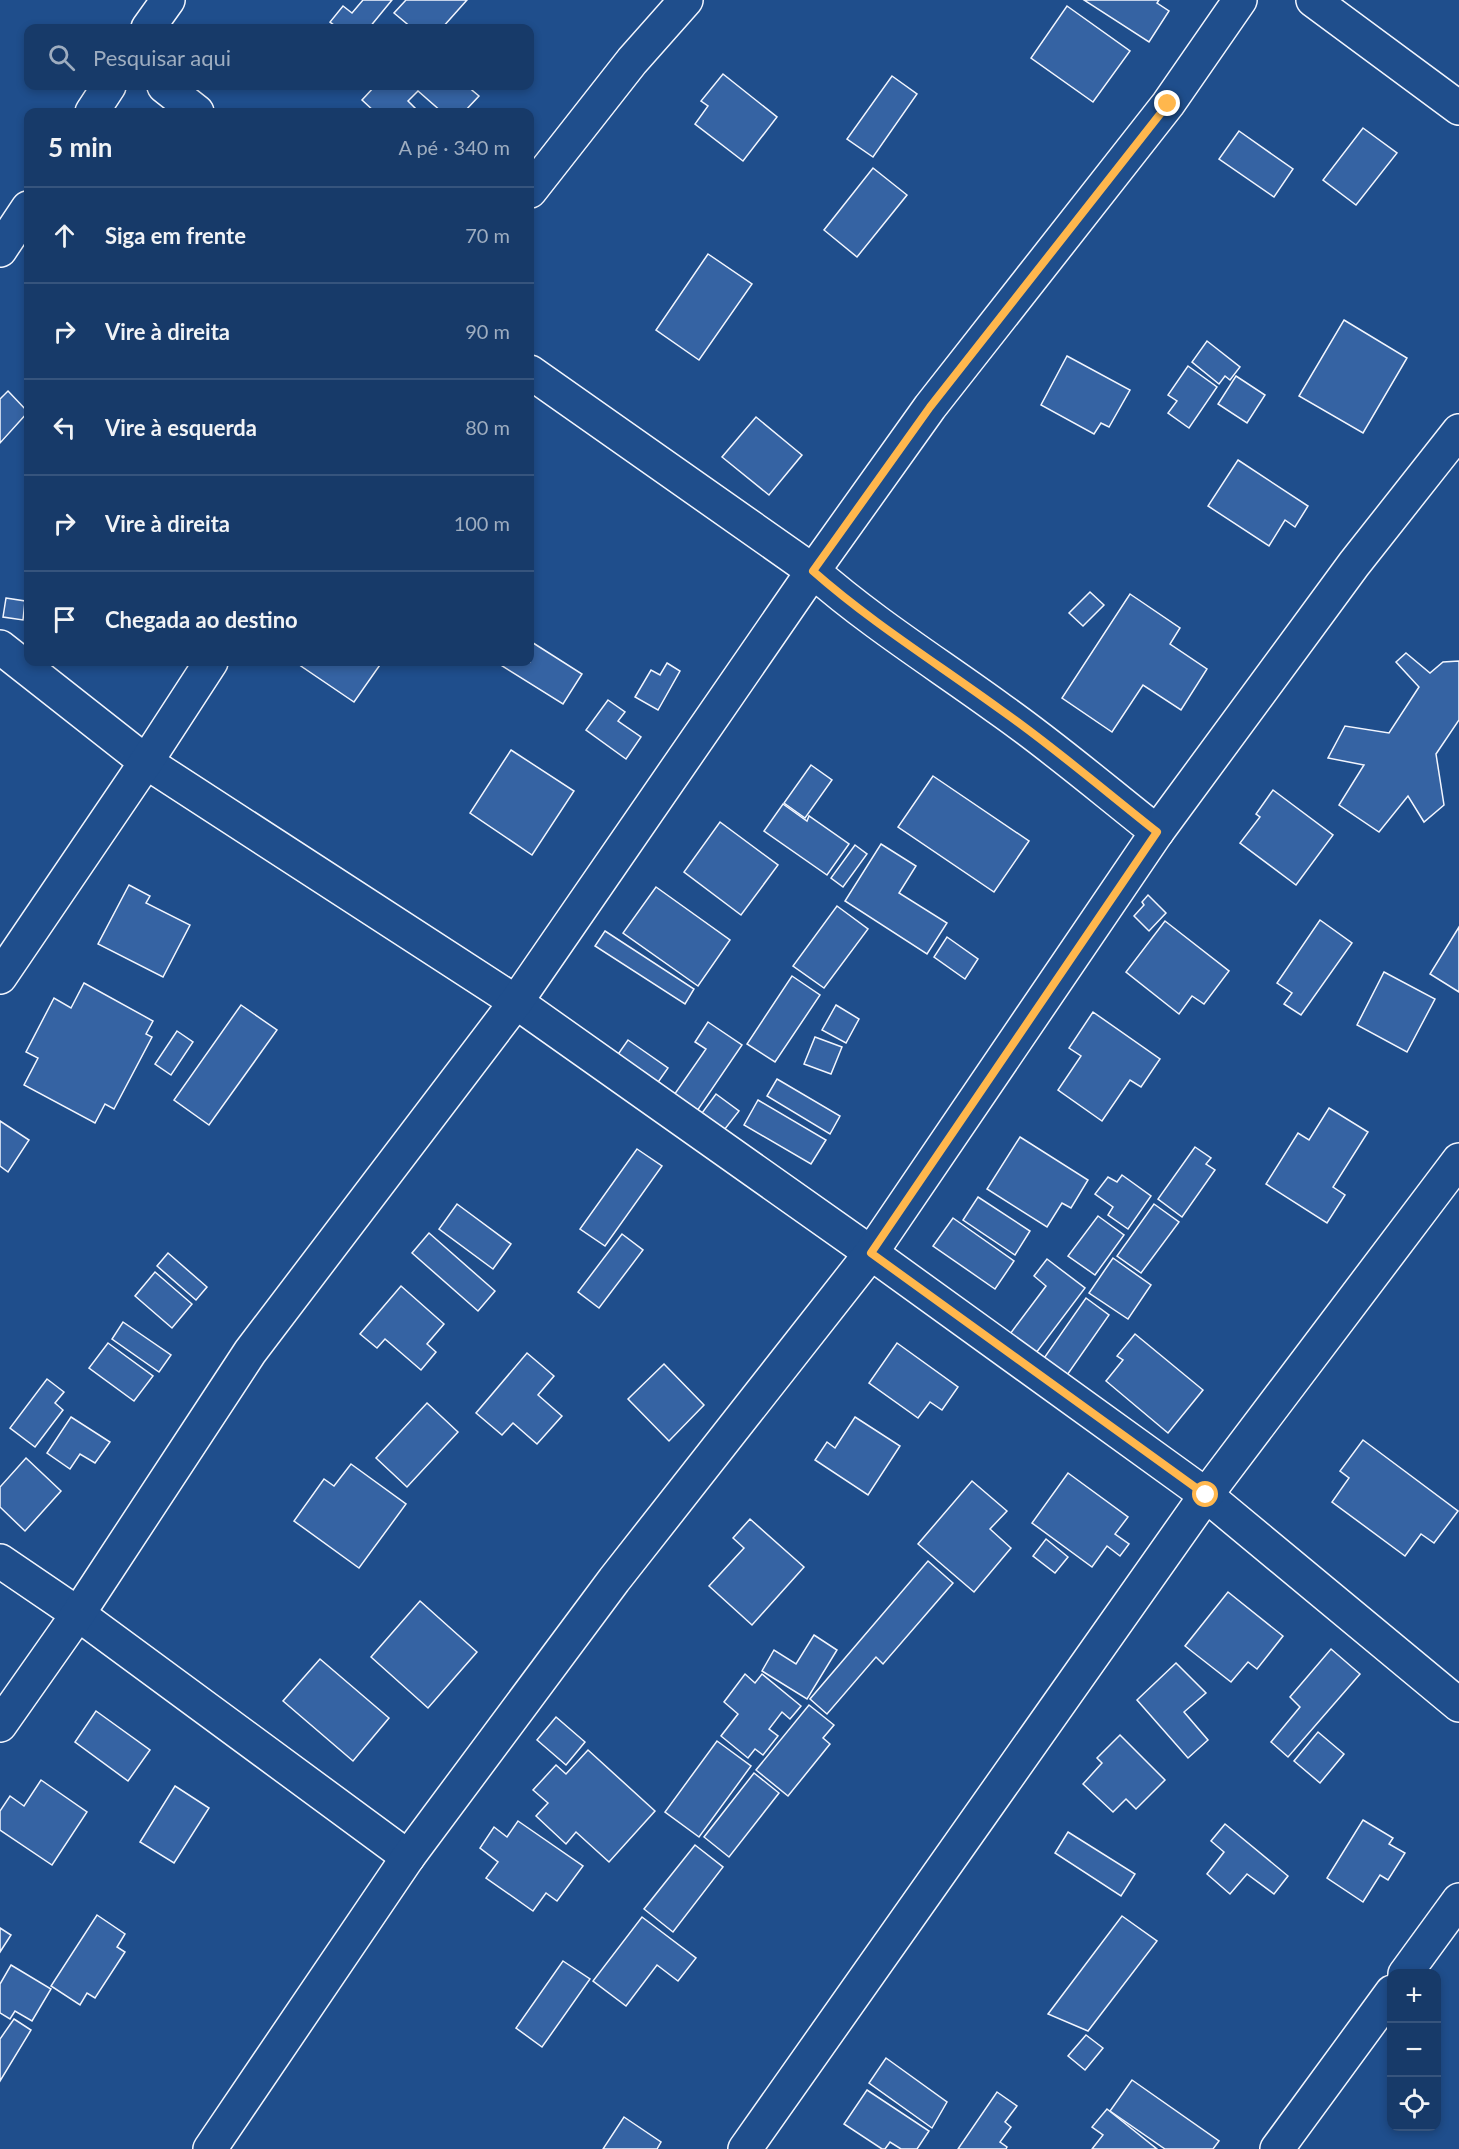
<!DOCTYPE html>
<html lang="pt">
<meta charset="utf-8">
<style>
body{margin:0;font-family:Lato,sans-serif;background:#20416f;color:#f1f3f6}
.controls{position:absolute;right:18px;bottom:18px;display:grid;overflow:hidden;border-radius:12px;box-shadow:0 3px 9px #0003}
.controls button{width:54px;height:54px;display:grid;place-items:center;padding:0;border:0;border-bottom:2px solid #36547d;background:#173a69;color:#f1f3f6;font:30px sans-serif}
.stop{position:absolute;width:18px;height:18px;margin:-14px;border:4px solid #ffb74d;border-radius:50%;background:#fff}
.stop.end{background:#ffb74d;border-color:#fff;box-shadow:0 2px 6px #0008}
.list{margin:0;padding:0;list-style:none}
h2{display:flex;justify-content:space-between;align-items:center;height:78px;margin:0;padding:0 24px;font-size:26px}
h2 small{font-size:20px;font-weight:400;color:#9eadc0}
.list li{display:grid;grid-template-columns:39px 1fr auto;gap:18px;align-items:center;box-sizing:border-box;height:96px;padding:0 24px;border-top:2px solid #36547d}
.list b{display:block;font-size:22px;white-space:nowrap}
.list em{font-size:20px;font-style:normal;color:#9eadc0}
.icon{flex:none;width:33px;height:33px;fill:none;stroke:currentColor;stroke-width:2;stroke-linecap:round;stroke-linejoin:round}
.map{position:relative;flex:none;width:1459px;height:2149px;overflow:hidden}
.search{position:absolute;background:#173a69;box-shadow:0 3px 9px #0003;left:24px;top:24px;width:510px;height:66px;display:flex;align-items:center;gap:15px;box-sizing:border-box;padding:0 21px;border-radius:12px;color:#9eadc0;font-size:22px}
.panel{position:absolute;background:#173a69;box-shadow:0 3px 9px #0003;left:24px;top:108px;width:510px;height:558px;border-radius:12px}
.map>svg:first-child{display:block}
.building{fill:#3563a3;stroke:#f2f6ff;stroke-width:1.5}
.lines{fill:none;stroke-linecap:round;stroke-linejoin:round}
.street-casing{stroke:#f2f6ff;stroke-width:36}
.street{stroke:#1f4e8c;stroke-width:33}
.route{stroke:#ffb74d;stroke-width:8}
</style>
<div class="map">
<svg width="1459" height="2149" viewBox="0 0 1459 2149">
<rect width="100%" height="100%" fill="#1f4e8c"/>
<g class="building">
<path d="M363,0h29l-23,28h-31l-8,-6 13,-16 9,7z"/>
<path d="M406,0h61l-25,28h-30l-18,-15z"/>
<path d="M1084,0h75l-2,3 12,8 -20,31z"/>
<path d="M1067,6l63,45 -37,51 -62,-44z"/>
<path d="M723,74l54,43 -34,44 -48,-37 13,-18 -7,-5z"/>
<path d="M892,76l25,18 -44,63 -26,-18z"/>
<path d="M375,86h92l12,10 -15,16h-22l-24,-21 -10,10 9,9 -3,2h-39l-13,-12z"/>
<path d="M1363,128l34,25 -41,52 -33,-25z"/>
<path d="M1239,131l54,38 -19,28 -55,-38z"/>
<path d="M873,168l34,27 -50,62 -33,-27z"/>
<path d="M708,254l44,30 -53,76 -43,-30z"/>
<path d="M1344,320l63,38 -44,75 -64,-37z"/>
<path d="M1207,341l33,26 -10,13 -5,-4 -6,8 -27,-22z"/>
<path d="M1067,356l63,34 -21,37 -8,-4 -7,11 -53,-29z"/>
<path d="M1188,366l29,21 -28,41 -21,-15 9,-12 -9,-6z"/>
<path d="M1236,376l29,19 -18,28 -29,-19z"/>
<path d="M8,391l20,21 -28,31v-44z"/>
<path d="M756,417l46,38 -33,40 -47,-38z"/>
<path d="M1238,460l70,46 -13,21 -10,-7 -16,26 -61,-40z"/>
<path d="M1090,592l14,13 -21,21 -14,-13z"/>
<path d="M1130,594l50,34 -10,16 37,25 -26,41 -38,-25 -31,47 -50,-34z"/>
<path d="M6,598l19,3 -2,19 -20,-3z"/>
<path d="M530,641l52,33 -19,30 -67,-42h34z"/>
<path d="M1406,653l24,20 13,-11 16,-1v59l-23,34 8,51 -20,17 -16,-26 -29,36 -40,-27 25,-40 -36,-7 17,-32 44,7 30,-46 -23,-25z"/>
<path d="M295,662h87l-28,40z"/>
<path d="M667,663l13,8 -22,39 -23,-13 16,-27 9,5z"/>
<path d="M608,700l17,12 -7,9 23,16 -15,22 -40,-29z"/>
<path d="M511,750l63,41 -42,64 -62,-42z"/>
<path d="M811,765l21,15 -27,38 -21,-15z"/>
<path d="M933,776l96,65 -35,51 -96,-65z"/>
<path d="M1273,790l60,45 -37,50 -56,-42 20,-26 -4,-3z"/>
<path d="M783,804l24,17 2,-5 40,28 -22,31 -63,-44z"/>
<path d="M720,822l58,43 -37,50 -57,-43z"/>
<path d="M881,844l35,22 -17,27 48,30 -20,31 -82,-53z"/>
<path d="M855,845l12,9 -24,33 -12,-9z"/>
<path d="M129,885l21,11 -4,7 44,22 -27,52 -65,-33z"/>
<path d="M656,887l74,53 -32,46 -75,-53z"/>
<path d="M1148,895l18,18 -17,18 -15,-15 10,-11 -2,-3z"/>
<path d="M837,906l31,23 -44,59 -31,-22z"/>
<path d="M1320,920l32,23 -51,72 -17,-11 8,-11 -15,-10z"/>
<path d="M1165,921l64,50 -25,33 -12,-8 -13,18 -53,-42z"/>
<path d="M1459,927v65l-29,-18z"/>
<path d="M605,931l89,58 -9,15 -90,-58z"/>
<path d="M947,937l31,22 -13,20 -31,-22z"/>
<path d="M1384,972l51,27 -28,53 -50,-27z"/>
<path d="M792,976l28,19 -45,67 -28,-18z"/>
<path d="M84,983l69,38 -7,13 6,3 -38,72 -9,-5 -10,19 -71,-38 14,-27 -12,-6 28,-54 17,10z"/>
<path d="M241,1005l36,25 -68,95 -35,-25z"/>
<path d="M836,1005l23,14 -13,24 -24,-13z"/>
<path d="M1093,1012l67,47 -19,28 -11,-7 -28,41 -44,-31 23,-34 -12,-8z"/>
<path d="M708,1022l34,23 -45,66 -23,-16 32,-46 -11,-7z"/>
<path d="M177,1031l16,11 -22,33 -16,-11z"/>
<path d="M815,1037l27,10 -11,27 -27,-10z"/>
<path d="M628,1040l40,28 -14,20 -40,-28z"/>
<path d="M777,1079l63,37 -10,18 -63,-38z"/>
<path d="M716,1094l23,17 -18,23 -22,-17z"/>
<path d="M758,1100l68,40 -15,24 -67,-39z"/>
<path d="M1329,1108l39,24 -35,55 12,8 -18,28 -61,-39 32,-51 11,7z"/>
<path d="M0,1121l29,19 -21,32 -8,-6z"/>
<path d="M1020,1137l68,43 -17,28 -9,-5 -15,24 -60,-38z"/>
<path d="M1195,1147l16,11 -5,6 9,6 -33,47 -24,-18z"/>
<path d="M637,1149l25,17 -57,80 -25,-17z"/>
<path d="M1122,1175l29,21 -23,33 -20,-14 5,-8 -18,-13 13,-17 9,5z"/>
<path d="M978,1197l52,34 -15,24 -52,-35z"/>
<path d="M457,1204l54,40 -18,25 -54,-40z"/>
<path d="M1154,1204l25,18 -38,51 -24,-17z"/>
<path d="M1098,1216l26,19 -29,40 -27,-19z"/>
<path d="M953,1218l61,43 -19,28 -62,-43z"/>
<path d="M429,1233l66,58 -17,20 -66,-58z"/>
<path d="M622,1234l21,16 -44,58 -21,-16z"/>
<path d="M168,1253l39,34 -11,13 -39,-34z"/>
<path d="M1113,1258l38,27 -23,34 -39,-26z"/>
<path d="M1047,1259l38,29 -49,65 -26,-19 36,-48 -12,-10z"/>
<path d="M155,1272l37,32 -20,24 -37,-32z"/>
<path d="M401,1286l43,38 -17,20 9,8 -15,18 -36,-31 -8,9 -17,-14z"/>
<path d="M1086,1298l23,17 -44,63 -23,-17z"/>
<path d="M123,1322l48,33 -12,17 -47,-33z"/>
<path d="M1135,1334l68,56 -35,43 -62,-52 17,-21 -6,-4z"/>
<path d="M108,1343l45,33 -19,25 -45,-33z"/>
<path d="M897,1343l61,44 -16,23 -12,-8 -12,16 -49,-35z"/>
<path d="M527,1353l27,23 -16,19 24,21 -25,28 -24,-21 -11,12 -26,-22z"/>
<path d="M664,1364l40,41 -35,36 -41,-42z"/>
<path d="M47,1379l17,13 -9,11 8,7 -28,37 -25,-19z"/>
<path d="M427,1403l31,29 -51,55 -31,-29z"/>
<path d="M71,1417l39,25 -15,21 -15,-9 -10,15 -23,-16z"/>
<path d="M855,1417l45,29 -32,49 -53,-35 12,-18 8,6z"/>
<path d="M1363,1440l95,71 -24,32 -13,-9 -16,22 -73,-54 17,-24 -9,-7z"/>
<path d="M26,1458l35,33 -36,40 -25,-24v-20z"/>
<path d="M351,1464l55,40 -47,64 -65,-47 30,-42 10,7z"/>
<path d="M1068,1473l60,44 -13,17 14,10 -9,12 -13,-10 -15,21 -60,-44z"/>
<path d="M972,1481l35,30 -17,18 21,19 -37,44 -56,-48z"/>
<path d="M750,1519l54,48 -52,58 -43,-39 35,-38 -11,-10z"/>
<path d="M1046,1539l22,18 -13,16 -22,-17z"/>
<path d="M928,1561l25,22 -70,81 -7,-7 -49,57 -17,-15z"/>
<path d="M1228,1592l55,44 -26,33 -9,-7 -17,20 -46,-36z"/>
<path d="M420,1601l57,51 -49,56 -57,-51z"/>
<path d="M814,1635l23,15 -30,49 -45,-28 12,-21 22,14z"/>
<path d="M1331,1649l29,25 -72,83 -17,-15 29,-35 -10,-10z"/>
<path d="M320,1659l69,59 -36,43 -70,-60z"/>
<path d="M1176,1663l30,30 -22,19 24,28 -20,18 -51,-58z"/>
<path d="M745,1674l10,9 7,-9 39,32 -11,13 -8,-7 -13,17 9,7 -15,19 -8,-6 -7,9 -27,-22 17,-22 -14,-12z"/>
<path d="M809,1705l25,20 -11,13 7,6 -42,52 -32,-26z"/>
<path d="M96,1711l54,39 -22,31 -53,-39z"/>
<path d="M556,1717l29,25 -19,23 -29,-25z"/>
<path d="M1318,1732l26,22 -24,29 -26,-22z"/>
<path d="M1120,1735l45,45 -29,29 -10,-10 -13,13 -30,-28 19,-21 -5,-5z"/>
<path d="M717,1741l34,25 -52,71 -34,-25z"/>
<path d="M588,1750l67,61 -46,51 -33,-30 -10,12 -30,-28 12,-13 -15,-13 23,-25 10,9z"/>
<path d="M754,1773l25,20 -50,64 -25,-20z"/>
<path d="M41,1780l46,32 -35,53 -52,-35v-19l10,-15 14,10z"/>
<path d="M175,1786l34,22 -35,55 -34,-21z"/>
<path d="M1363,1820l30,18 -4,6 16,9 -17,27 -8,-5 -17,27 -36,-24z"/>
<path d="M518,1821l65,45 -26,35 -11,-8 -13,18 -47,-33 12,-16 -18,-14 14,-21 13,10z"/>
<path d="M1225,1824l63,52 -14,18 -27,-20 -17,20 -23,-20 17,-22 -13,-11z"/>
<path d="M1068,1832l67,42 -14,22 -66,-43z"/>
<path d="M695,1845l28,22 -50,65 -29,-23z"/>
<path d="M97,1915l28,19 -8,13 8,5 -30,46 -8,-5 -7,12 -29,-19z"/>
<path d="M1122,1916l35,25 -69,90 -40,-17z"/>
<path d="M642,1917l54,41 -18,23 -21,-16 -31,41 -33,-25z"/>
<path d="M0,1928l11,7 -11,17z"/>
<path d="M563,1961l27,18 -48,68 -26,-19z"/>
<path d="M11,1965l40,24 -19,32 -17,-10 -5,8 -10,-6v-29z"/>
<path d="M14,2019l17,11 -31,51v-42z"/>
<path d="M1086,2035l17,13 -18,22 -17,-14z"/>
<path d="M886,2058l61,44 -15,26 -63,-45z"/>
<path d="M1132,2080l87,61 -6,8h-48l-55,-38z"/>
<path d="M867,2090l62,41 -12,18h-16l-11,-7 -5,7h-3l-38,-25z"/>
<path d="M997,2092l20,14 -12,16 6,5 -11,15 7,5 -1,2h-48z"/>
<path d="M1107,2109l50,40h-65l11,-14 -11,-8z"/>
<path d="M624,2117l37,25 -4,7h-54z"/>
</g>
<g class="lines">
<g class="street-casing">
<g id="street">
<path d="M1313,0l146,108"/>
<path d="M148,28l20,-28"/>
<path d="M164,86l33,26"/>
<path d="M92,112l17,-26"/>
<path d="M530,191l102,-130 54,-61"/>
<path d="M0,250l28,-42"/>
<path d="M0,647l146,115 370,240 355,251 335,242 253,210"/>
<path d="M1157,832c-52,-41 -102,-84 -156,-122 -63,-46 -129,-87 -188,-139l117,-164 238,-303 72,-104"/>
<path d="M0,977l146,-215 65,-100"/>
<path d="M0,1561l78,53 330,243"/>
<path d="M0,1725l78,-111 172,-262 266,-350 297,-431 -283,-199"/>
<path d="M1405,1974l54,-74"/>
<path d="M210,2149l198,-292 206,-277 257,-327 286,-421 197,-268 105,-133"/>
<path d="M745,2149l461,-654 253,-335"/>
<path d="M1277,2149l115,-157"/>
</g>
</g>
<use href="#street" class="street"/>
</g>
<g class="lines">
<path class="route" d="M1168,104l-238,303 -117,164c59,52 125,93 188,139 54,38 104,81 156,122l-286,421 335,242"/>
</g>
</svg>
<div class="controls">
<button>+</button>
<button>−</button>
<button><svg class="icon" aria-label="locate" viewBox="0 0 24 24"><circle cx="12" cy="12" r="6"/><path d="M12 2v4M12 18v4M2 12h4M18 12h4"/></svg></button>
</div>
<div class="stop" style="left:1206px;top:1495px"></div>
<div class="stop end" style="left:1168px;top:104px"></div>
<div class="search"><svg class="icon" aria-label="search" viewBox="0 0 24 24"><circle cx="10" cy="10" r="6"/><path d="M15 15l6 6"/></svg>Pesquisar aqui</div>
<section class="panel">
<h2>5 min<small>A pé · 340 m</small></h2>
<ul class="list">
<li><svg class="icon" aria-label="ahead" viewBox="0 0 24 24"><path d="M12 20V5M6 11l6-6 6 6"/></svg><div><b>Siga em frente</b></div><em>70 m</em></li>
<li><svg class="icon" aria-label="right" viewBox="0 0 24 24"><path d="M7 20v-9h11M14 6l5 5-5 5"/></svg><div><b>Vire à direita</b></div><em>90 m</em></li>
<li><svg class="icon" aria-label="left" viewBox="0 0 24 24"><path d="M17 20v-9H6M10 6l-5 5 5 5"/></svg><div><b>Vire à esquerda</b></div><em>80 m</em></li>
<li><svg class="icon" aria-label="right" viewBox="0 0 24 24"><path d="M7 20v-9h11M14 6l5 5-5 5"/></svg><div><b>Vire à direita</b></div><em>100 m</em></li>
<li><svg class="icon" aria-label="arrive" viewBox="0 0 24 24"><path d="M6 21V4h12l-3 4 3 4H6"/></svg><div><b>Chegada ao destino</b></div></li>
</ul>
</section>
</div>
